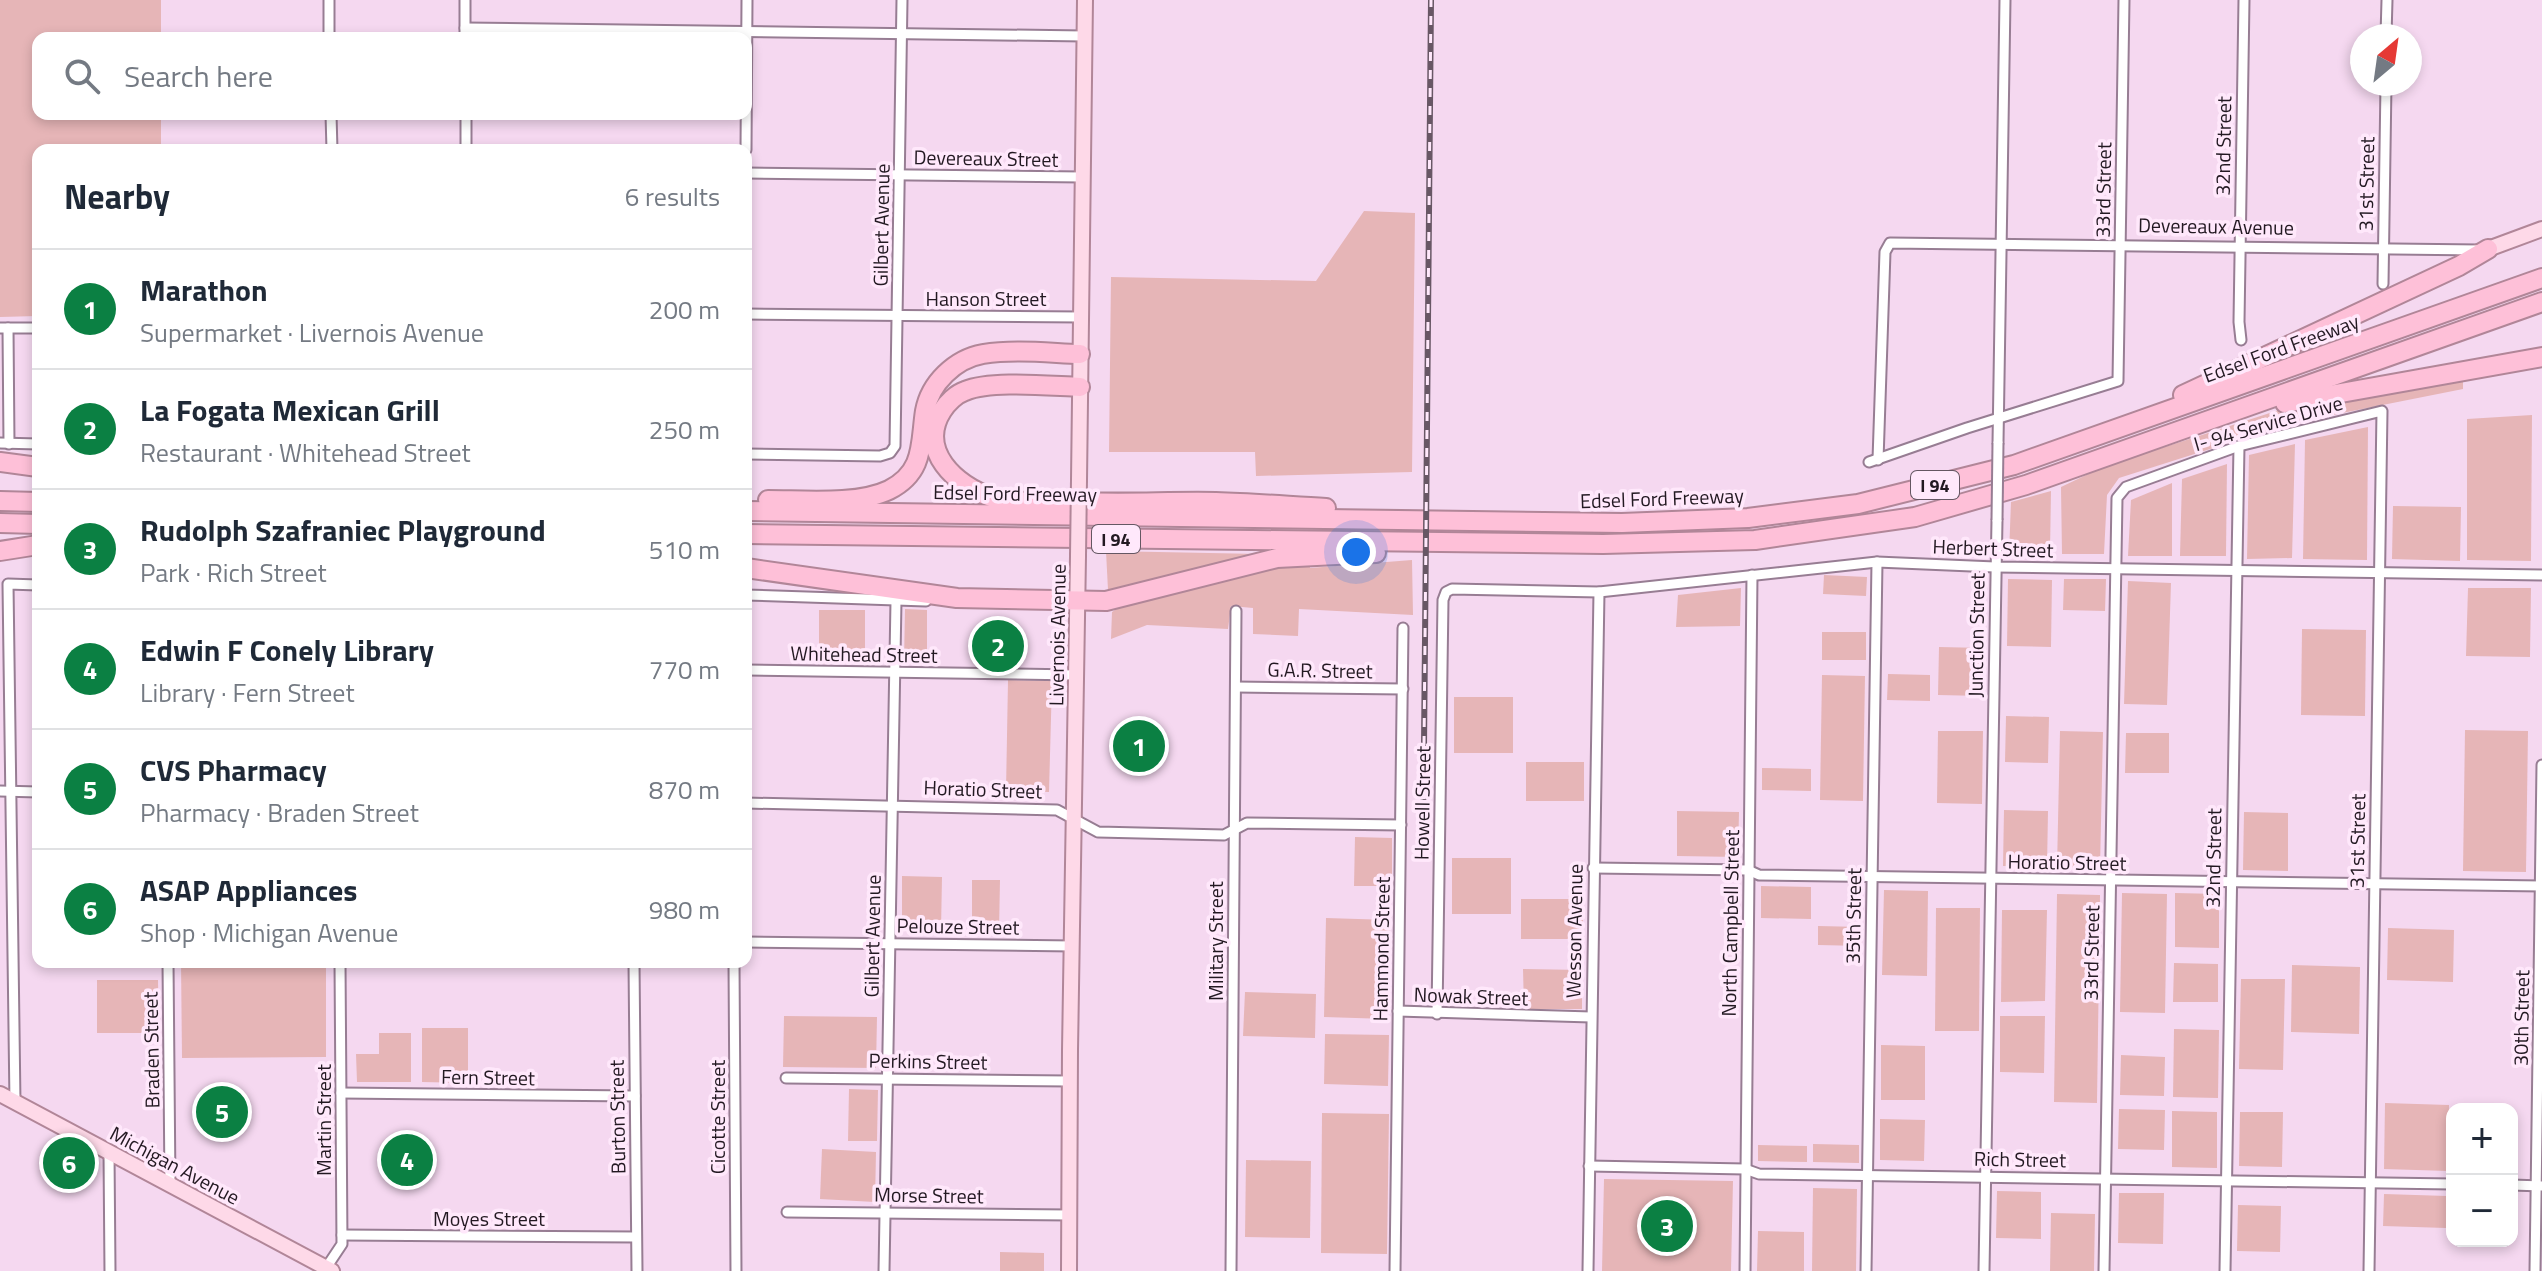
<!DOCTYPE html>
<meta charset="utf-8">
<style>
body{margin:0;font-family:"Titillium Web",sans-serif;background:#f2f2f3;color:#1f2937}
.controls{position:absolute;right:24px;bottom:24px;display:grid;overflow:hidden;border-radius:16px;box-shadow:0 4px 12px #0003}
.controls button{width:72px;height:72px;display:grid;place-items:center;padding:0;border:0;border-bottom:2px solid #e0e1e3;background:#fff;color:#1f2937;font:40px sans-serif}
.compass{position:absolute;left:2350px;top:24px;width:72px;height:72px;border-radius:50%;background:#fff;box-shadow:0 4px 12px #0003;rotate:29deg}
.you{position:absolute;left:1356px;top:552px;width:28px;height:28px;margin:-20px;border:6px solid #fff;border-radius:50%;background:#1a73e8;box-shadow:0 0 0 12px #1a73e833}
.badge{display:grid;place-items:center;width:52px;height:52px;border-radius:50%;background:#0b8043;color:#fff;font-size:26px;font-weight:700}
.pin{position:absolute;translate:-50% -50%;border:4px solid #fff;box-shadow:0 2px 8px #0006}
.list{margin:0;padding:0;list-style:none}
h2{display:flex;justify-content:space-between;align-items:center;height:104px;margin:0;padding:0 32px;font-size:34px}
h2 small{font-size:26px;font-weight:400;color:#747a83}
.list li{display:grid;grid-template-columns:52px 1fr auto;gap:24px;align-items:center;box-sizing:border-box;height:120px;padding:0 32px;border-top:2px solid #e0e1e3}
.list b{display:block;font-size:30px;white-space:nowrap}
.list p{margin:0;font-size:26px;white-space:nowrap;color:#747a83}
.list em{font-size:26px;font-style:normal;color:#747a83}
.icon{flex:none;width:44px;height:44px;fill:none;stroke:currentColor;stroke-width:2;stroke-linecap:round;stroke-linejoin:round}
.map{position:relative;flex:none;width:2542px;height:1271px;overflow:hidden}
.search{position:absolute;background:#fff;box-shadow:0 4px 12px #0003;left:32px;top:32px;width:720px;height:88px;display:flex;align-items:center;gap:20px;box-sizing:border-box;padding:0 28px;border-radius:16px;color:#747a83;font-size:30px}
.panel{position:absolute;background:#fff;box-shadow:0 4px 12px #0003;left:32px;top:144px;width:720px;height:824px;border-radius:16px}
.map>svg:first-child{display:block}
.green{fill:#e6b5b7}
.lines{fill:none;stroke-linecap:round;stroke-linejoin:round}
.minor-casing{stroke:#977d93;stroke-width:13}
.primary-casing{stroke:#b18698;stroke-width:18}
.motorway-casing{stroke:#b18698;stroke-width:22}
.minor{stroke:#fff;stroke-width:9}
.primary{stroke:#fed9e8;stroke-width:14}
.motorway{stroke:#fec0d8;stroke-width:18}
.rail-casing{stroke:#685765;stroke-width:6}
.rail{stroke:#ffe8fb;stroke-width:3;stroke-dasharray:9;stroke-linecap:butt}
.minor-bridge-casing{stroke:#977d93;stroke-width:13;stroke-linecap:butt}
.primary-bridge-casing{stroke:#b18698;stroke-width:18;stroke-linecap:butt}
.minor-bridge{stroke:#fff;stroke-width:9}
.primary-bridge{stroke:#fed9e8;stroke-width:14}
.labels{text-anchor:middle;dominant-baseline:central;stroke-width:7;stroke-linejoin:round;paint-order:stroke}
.shield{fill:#ffe8fb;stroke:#655763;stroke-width:2}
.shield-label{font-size:18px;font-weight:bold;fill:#231922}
.street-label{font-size:20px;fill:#231922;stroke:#ffe8fb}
</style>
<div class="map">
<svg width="2542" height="1271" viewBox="0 0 2542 1271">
<rect width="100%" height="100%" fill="#f5d8f0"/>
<g class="green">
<path d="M0,0h161v38h-123v76h123v36h-123v166l-38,1z"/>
<path d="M1364,211l51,2 -3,259 -156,4 -1,-24h-146l2,-175 205,4z"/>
<path d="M2463,379v10l-171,34 -173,55 -12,17 -3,59h-42l-1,-67 42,-20 173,-56 81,-17z"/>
<path d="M2532,415l-1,146 -64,-1v-141z"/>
<path d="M2368,427l-1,133 -64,-1 2,-119z"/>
<path d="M2295,444l-3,114 -45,1 2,-104z"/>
<path d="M2227,464l-1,92h-46l2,-77z"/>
<path d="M2172,483v73h-44l3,-56z"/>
<path d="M2051,491l-1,62 -41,1 2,-52z"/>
<path d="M2393,506l68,1 -1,54 -68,-2z"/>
<path d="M1106,551l155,3 -124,33 -29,3z"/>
<path d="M1412,560l1,55 -114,-6 -1,27 -45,-2v-26l-22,-2 -3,23 -81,-4 -36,14 1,-27 6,-4 153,-42 39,-3v5z"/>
<path d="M1824,575l43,2 -1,19 -43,-2z"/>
<path d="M2008,579l44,1 -1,67 -44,-1z"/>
<path d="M2064,579h42l-1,32 -42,-1z"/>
<path d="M2128,581l43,2 -4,122 -43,-1z"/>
<path d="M1741,588l-1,38 -64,1 2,-32z"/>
<path d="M2468,588h63l-1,69 -64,-1z"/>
<path d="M905,609l22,1v51h-23z"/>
<rect x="819" y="610" width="46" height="54"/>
<path d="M2302,629l64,1 -1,86 -64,-1z"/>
<rect x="1822" y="632" width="44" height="28"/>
<path d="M1939,647l45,1 -1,48 -45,-1z"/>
<path d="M1888,674l42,1v26l-43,-1z"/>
<path d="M1822,675l43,1 -2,125 -43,-1z"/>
<path d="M1008,680l44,1 -3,111 -43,-1z"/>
<rect x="1454" y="697" width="59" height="56"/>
<path d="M2006,716l43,1 -1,46 -43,-1z"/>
<path d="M2465,730l63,1 -2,141 -63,-1z"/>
<path d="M1938,731h45l-1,73 -45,-1z"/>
<path d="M2060,731l43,1 -3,136 -43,-1z"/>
<path d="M2126,733h43v40h-44z"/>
<rect x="1526" y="762" width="58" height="39"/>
<path d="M1762,768l49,1v22l-49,-1z"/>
<path d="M2004,810l44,1 -1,56 -44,-1z"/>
<path d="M1677,811l62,1 -1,45 -61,-1z"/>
<path d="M2244,812l44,1v58l-45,-1z"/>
<path d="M1355,837l37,1v48h-38z"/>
<rect x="1452" y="858" width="59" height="56"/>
<path d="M902,876l40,1 -1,53 -39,-1z"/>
<path d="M972,880h28l-1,51 -27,-1z"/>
<path d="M1761,886l50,1v32l-50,-1z"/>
<path d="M1884,890l44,1 -1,85 -45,-1z"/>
<path d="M2122,893l45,1 -2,119 -45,-1z"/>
<path d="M2175,893l44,1v54l-44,-1z"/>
<path d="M2057,894l43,1 -3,208 -43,-1z"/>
<rect x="1521" y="899" width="62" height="40"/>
<path d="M1936,908h44l-1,123h-44z"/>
<path d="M2002,910h45l-2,91 -44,1z"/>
<path d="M1326,918l64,2 -3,99 -63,-2z"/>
<path d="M1818,926l44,1v19l-44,-1z"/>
<path d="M2388,928l66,2 -1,52 -66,-2z"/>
<path d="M181,962h145v95l-144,1z"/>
<path d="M2174,963l44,1v38h-45z"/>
<path d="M2292,965l68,2 -1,67 -68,-2z"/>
<path d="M1523,969l59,1v39h-58z"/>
<path d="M2241,979h44l-2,91 -44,-1z"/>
<path d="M97,980h61l1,53h-62z"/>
<path d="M1245,992l71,2 -1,44 -72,-2z"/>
<path d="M784,1016l93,1 -1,51 -93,-1z"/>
<path d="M2000,1016h45l-1,57 -44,-1z"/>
<path d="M422,1028h46v55l-46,-1z"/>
<path d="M2174,1029l45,1 -1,68 -45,-1z"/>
<path d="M379,1033h32v49h-54l-1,-28h23z"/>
<path d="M1325,1034l64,1 -1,51 -64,-2z"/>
<path d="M1881,1045l44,1v54h-44z"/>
<path d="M2121,1055l44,2 -1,39 -44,-1z"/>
<path d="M849,1089l29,1 -1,51h-29z"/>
<path d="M2385,1103l64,2 -1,66 -64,-2z"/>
<path d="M2119,1109l46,1 -1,40 -46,-1z"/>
<path d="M2172,1111l45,1v56l-45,-1z"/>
<path d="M2240,1112h43l-1,55 -43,-1z"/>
<path d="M1322,1113l67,1 -2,140 -66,-1z"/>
<path d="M1880,1119l45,1 -1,41 -44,-1z"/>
<path d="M1813,1144l46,1v18l-46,-1z"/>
<path d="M1758,1145l49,1v16l-49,-1z"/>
<path d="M822,1149l54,3 -1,50 -55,-3z"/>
<path d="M1246,1160l65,1 -1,77 -65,-1z"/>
<path d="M1604,1179l129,2 -2,90h-129z"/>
<path d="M1813,1188l44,1 -1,82h-44z"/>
<path d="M1997,1191l44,1v47l-45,-1z"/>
<path d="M2119,1193h45l-1,51 -45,-1z"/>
<path d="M2384,1194l63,2 -1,32 -63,-2z"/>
<path d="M2238,1205l43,1 -1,46 -43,-1z"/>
<path d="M2051,1213l44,1 -1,57h-44z"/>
<path d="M1758,1231l46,1v39h-47z"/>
<path d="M1000,1252l44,1v18h-44z"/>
</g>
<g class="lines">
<g class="minor-casing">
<g id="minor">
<path d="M329,0v38"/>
<path d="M465,0v38"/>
<path d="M465,28l619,8"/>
<path d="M2386,36l1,-36"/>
<path d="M331,114l1,36"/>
<path d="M466,114v36"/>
<path d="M746,150l1,-150"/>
<path d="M746,173l336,4"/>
<path d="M2383,284l3,-200"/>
<path d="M746,314l335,3"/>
<path d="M0,328h38"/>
<path d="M8,328l1,116"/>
<path d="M2241,340l-2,-18 5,-322"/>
<path d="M0,443l38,1"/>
<path d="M1998,443l7,-443"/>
<path d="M746,454l134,2 10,-3 5,-7 7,-446"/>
<path d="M1878,460l7,-208 5,-9 590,7"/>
<path d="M1869,462l98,-34 151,-47 6,-381"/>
<path d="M746,595l180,6"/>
<path d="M746,670l330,5"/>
<path d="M1236,687l167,2"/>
<path d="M0,791l38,1"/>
<path d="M746,803l311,7 41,22 126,3 23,-12 154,2"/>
<path d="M1593,868l155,2 11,5 783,11"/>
<path d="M746,942l327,4"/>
<path d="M168,962l2,223"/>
<path d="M634,962l3,309"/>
<path d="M734,962l2,309"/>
<path d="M1398,1011l193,6"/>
<path d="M1437,1014l6,-414 3,-8 6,-3 147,3 278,-30 118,5 547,8"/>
<path d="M786,1078l283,3"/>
<path d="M341,1093l294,3"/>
<path d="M15,1103l-7,-519 30,1"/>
<path d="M109,1153l1,118"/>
<path d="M1589,1166l156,3 14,5 693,10"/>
<path d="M2512,1185l30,1"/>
<path d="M787,1212l283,3"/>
<path d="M342,1235l294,2"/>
<path d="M324,1271l18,-27 -2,-282"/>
<path d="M884,1271l12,-670"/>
<path d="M1231,1271l5,-660"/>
<path d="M1395,1271l8,-643"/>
<path d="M1588,1271l11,-679"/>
<path d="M1745,1271l7,-696"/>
<path d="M1866,1271l11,-709"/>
<path d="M1984,1271l13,-751"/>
<path d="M2104,1271l13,-773 9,-11 113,-41 143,-35 -13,860"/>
<path d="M2225,1271l14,-825"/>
<path d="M2535,1271l7,-506"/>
</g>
</g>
<g class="primary-casing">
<g id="primary">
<path d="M2488,249l54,-20"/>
<path d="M1079,480l6,-480"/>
<path d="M0,1094l332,177"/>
<path d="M1069,1271l1,-221 8,-494"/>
</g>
</g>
<g class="motorway-casing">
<g id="motorway">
<path d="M1080,387c-30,-1 -89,-7 -115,4 -9,3 -18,12 -23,20 -25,39 14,75 49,86 28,8 62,4 91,5 45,2 90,-1 134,0 37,1 73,4 110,6"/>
<path d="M2183,395l276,-129 29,-17"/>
<path d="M2285,403l257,-46"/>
<path d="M0,462l38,5"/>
<path d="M768,500c36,0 90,5 121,-10 36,-18 31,-47 36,-79 5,-28 30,-52 58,-57 31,-5 66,-1 97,0"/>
<path d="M0,501l38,1"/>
<path d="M746,511l876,12 126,-5 110,-14 156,-39 528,-187"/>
<path d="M0,523l38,1"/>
<path d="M746,534l857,10 152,-4 160,-23 111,-32 516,-183"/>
<path d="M0,551l38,-6"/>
<path d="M746,568l211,30 149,3 171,-43 99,-5"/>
</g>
</g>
<use href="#minor" class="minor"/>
<use href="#primary" class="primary"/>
<use href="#motorway" class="motorway"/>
<g class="rail-casing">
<path id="rail" d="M1423,853l8,-853"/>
</g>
<use href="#rail" class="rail"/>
<g class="minor-bridge-casing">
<path id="minor-bridge" d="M1997,520l1,-77"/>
</g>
<g class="primary-bridge-casing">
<path id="primary-bridge" d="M1078,556l1,-76"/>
</g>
<use href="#minor-bridge" class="minor-bridge"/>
<use href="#primary-bridge" class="primary-bridge"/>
</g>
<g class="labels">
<g class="shield">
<rect x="1911" y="471" width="48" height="28" rx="6"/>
<rect x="1092" y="525" width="48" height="28" rx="6"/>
</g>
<g class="shield-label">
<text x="1935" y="485">I 94</text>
<text x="1116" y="539">I 94</text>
</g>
<g class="street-label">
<text transform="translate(2223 146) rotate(-89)">32nd Street</text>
<text transform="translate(986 158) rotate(1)">Devereaux Street</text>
<text transform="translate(2366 184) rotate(-89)">31st Street</text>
<text transform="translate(2103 190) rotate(-89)">33rd Street</text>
<text transform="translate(881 225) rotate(-89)">Gilbert Avenue</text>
<text transform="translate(2216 226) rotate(1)">Devereaux Avenue</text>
<text x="986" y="298">Hanson Street</text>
<text transform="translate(2281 348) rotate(-20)">Edsel Ford Freeway</text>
<text transform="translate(2268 423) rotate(-16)">I- 94 Service Drive</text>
<text transform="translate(1015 493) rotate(1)">Edsel Ford Freeway</text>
<text transform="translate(1662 498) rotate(-2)">Edsel Ford Freeway</text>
<text transform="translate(1993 548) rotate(2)">Herbert Street</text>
<text transform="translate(1057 635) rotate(-89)">Livernois Avenue</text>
<text transform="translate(1976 635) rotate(-89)">Junction Street</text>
<text transform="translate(864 654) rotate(1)">Whitehead Street</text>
<text transform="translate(1320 670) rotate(1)">G.A.R. Street</text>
<text transform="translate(983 789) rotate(2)">Horatio Street</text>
<text transform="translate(1422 803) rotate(-89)">Howell Street</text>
<text transform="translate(2357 841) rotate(-89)">31st Street</text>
<text transform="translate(2213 858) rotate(-89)">32nd Street</text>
<text transform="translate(2067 862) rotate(1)">Horatio Street</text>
<text transform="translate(1853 916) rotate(-89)">35th Street</text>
<text transform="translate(1730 923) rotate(-89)">North Campbell Street</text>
<text transform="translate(958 926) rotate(1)">Pelouze Street</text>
<text transform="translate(1574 931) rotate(-89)">Wesson Avenue</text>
<text transform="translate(872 936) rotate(-89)">Gilbert Avenue</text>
<text transform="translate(1215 941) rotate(-90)">Military Street</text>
<text transform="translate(1381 949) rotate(-89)">Hammond Street</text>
<text transform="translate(2091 953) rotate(-89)">33rd Street</text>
<text transform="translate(1471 996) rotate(2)">Nowak Street</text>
<text transform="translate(2521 1018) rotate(-89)">30th Street</text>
<text transform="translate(151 1050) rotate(-91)">Braden Street</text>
<text transform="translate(928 1061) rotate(1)">Perkins Street</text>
<text transform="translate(488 1077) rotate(1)">Fern Street</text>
<text transform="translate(617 1117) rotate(-91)">Burton Street</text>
<text transform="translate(717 1117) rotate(-90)">Cicotte Street</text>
<text transform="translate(323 1120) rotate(-90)">Martin Street</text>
<text transform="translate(2020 1159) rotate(1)">Rich Street</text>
<text transform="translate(175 1165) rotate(28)">Michigan Avenue</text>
<text transform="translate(929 1195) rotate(1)">Morse Street</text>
<text x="489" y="1218">Moyes Street</text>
</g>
</g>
</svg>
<div class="controls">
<button>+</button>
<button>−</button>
</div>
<svg class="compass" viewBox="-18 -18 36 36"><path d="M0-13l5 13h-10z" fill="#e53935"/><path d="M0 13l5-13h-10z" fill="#747a83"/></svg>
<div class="you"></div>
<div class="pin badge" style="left:1139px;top:746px">1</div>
<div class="pin badge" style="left:998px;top:646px">2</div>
<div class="pin badge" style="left:1667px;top:1226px">3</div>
<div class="pin badge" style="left:407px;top:1160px">4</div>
<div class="pin badge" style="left:222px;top:1112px">5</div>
<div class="pin badge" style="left:69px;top:1163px">6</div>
<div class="search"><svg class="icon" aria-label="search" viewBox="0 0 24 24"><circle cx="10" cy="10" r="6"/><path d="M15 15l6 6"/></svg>Search here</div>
<section class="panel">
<h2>Nearby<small>6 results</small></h2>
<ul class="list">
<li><span class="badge">1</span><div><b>Marathon</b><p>Supermarket · Livernois Avenue</p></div><em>200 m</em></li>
<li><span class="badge">2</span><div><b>La Fogata Mexican Grill</b><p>Restaurant · Whitehead Street</p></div><em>250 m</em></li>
<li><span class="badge">3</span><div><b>Rudolph Szafraniec Playground</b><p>Park · Rich Street</p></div><em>510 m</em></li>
<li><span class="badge">4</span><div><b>Edwin F Conely Library</b><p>Library · Fern Street</p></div><em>770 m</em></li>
<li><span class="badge">5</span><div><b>CVS Pharmacy</b><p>Pharmacy · Braden Street</p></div><em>870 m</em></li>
<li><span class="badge">6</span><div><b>ASAP Appliances</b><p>Shop · Michigan Avenue</p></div><em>980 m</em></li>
</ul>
</section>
</div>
